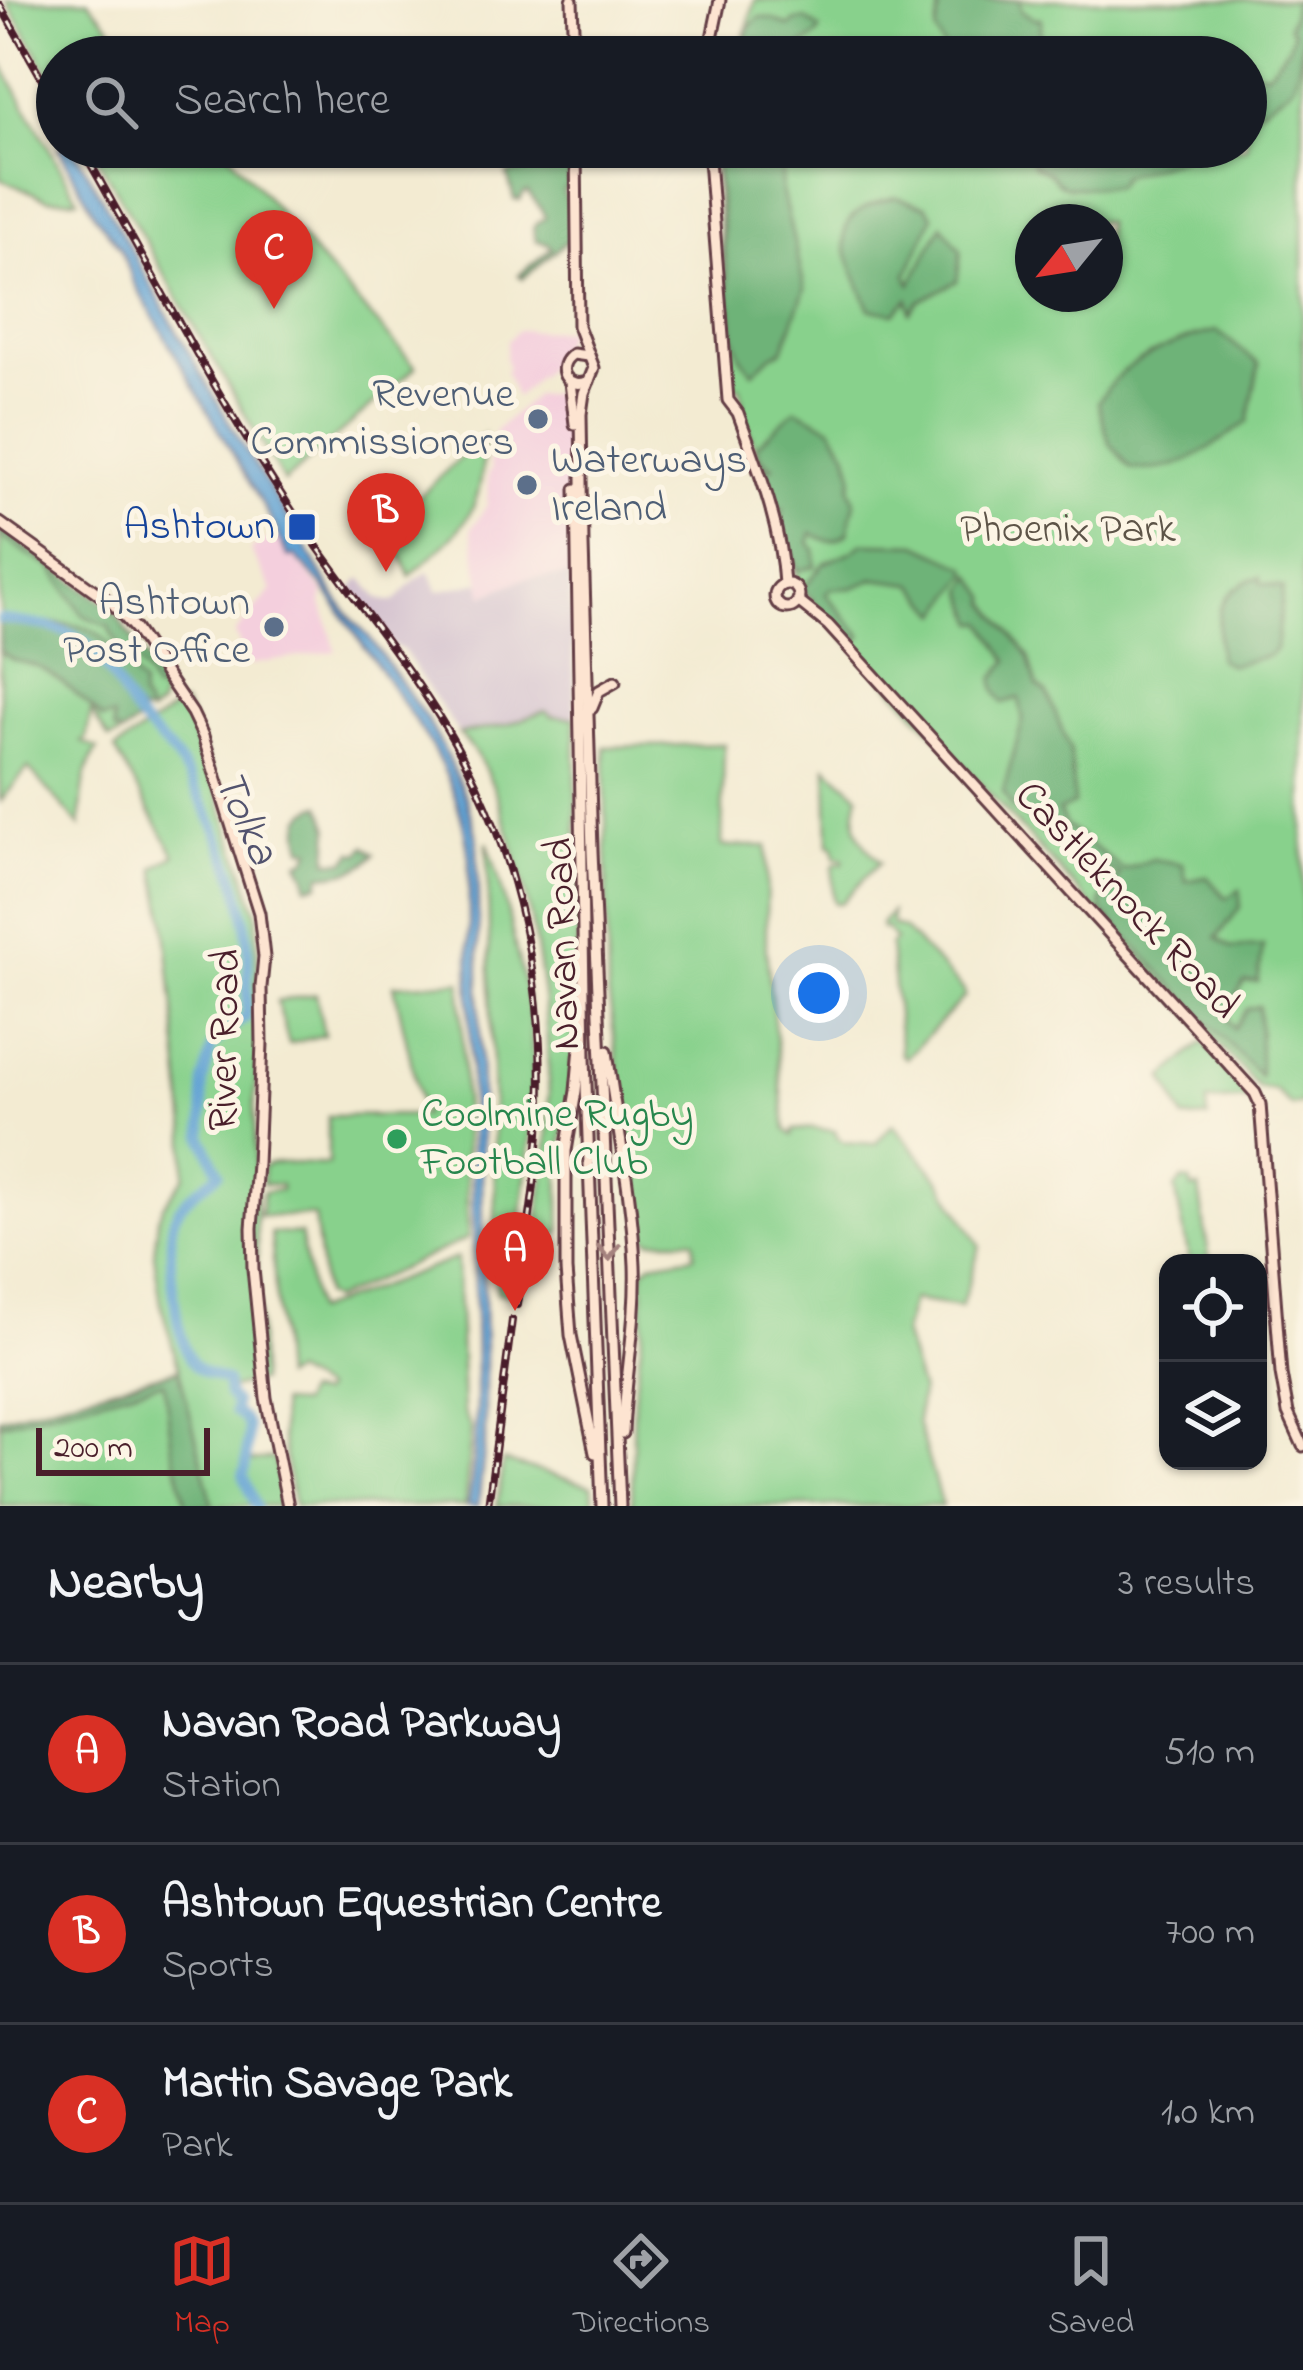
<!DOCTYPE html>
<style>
body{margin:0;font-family:"Indie Flower",sans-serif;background:#242831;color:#f1f3f6}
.controls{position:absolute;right:36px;bottom:36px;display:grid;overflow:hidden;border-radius:24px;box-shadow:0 3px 9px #0004}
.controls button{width:108px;height:108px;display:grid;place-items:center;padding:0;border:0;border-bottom:3px solid #363941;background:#171b24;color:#f1f3f6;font:60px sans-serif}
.compass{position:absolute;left:1015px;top:204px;width:108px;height:108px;border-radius:50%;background:#171b24;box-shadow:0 3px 9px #0004;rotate:240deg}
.scale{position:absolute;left:36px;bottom:30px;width:174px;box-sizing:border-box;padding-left:12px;border:6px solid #4a1f2b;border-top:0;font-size:33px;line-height:42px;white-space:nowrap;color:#4a1f2b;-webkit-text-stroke:9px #fcf5e5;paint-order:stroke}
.you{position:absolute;left:819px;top:993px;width:42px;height:42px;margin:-30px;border:9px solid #fff;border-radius:50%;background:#1a73e8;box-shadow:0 0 0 18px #1a73e833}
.badge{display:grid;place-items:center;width:78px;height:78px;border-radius:50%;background:#d93025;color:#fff;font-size:39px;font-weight:700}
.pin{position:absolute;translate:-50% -99px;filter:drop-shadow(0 3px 6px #0008)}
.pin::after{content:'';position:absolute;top:63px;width:42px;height:36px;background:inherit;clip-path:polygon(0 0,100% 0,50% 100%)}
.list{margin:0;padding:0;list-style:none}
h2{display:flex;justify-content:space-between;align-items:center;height:156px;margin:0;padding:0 48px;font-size:51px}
h2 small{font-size:39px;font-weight:400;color:#9ea1a6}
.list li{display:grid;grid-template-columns:78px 1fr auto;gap:36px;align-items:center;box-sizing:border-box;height:180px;padding:0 48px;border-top:3px solid #363941}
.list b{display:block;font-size:45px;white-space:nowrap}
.list p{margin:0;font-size:39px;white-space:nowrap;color:#9ea1a6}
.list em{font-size:39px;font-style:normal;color:#9ea1a6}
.icon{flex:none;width:66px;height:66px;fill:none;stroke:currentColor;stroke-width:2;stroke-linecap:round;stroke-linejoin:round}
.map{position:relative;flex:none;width:1303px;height:1506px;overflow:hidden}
.search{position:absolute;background:#171b24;box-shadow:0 3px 9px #0004;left:36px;right:36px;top:36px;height:132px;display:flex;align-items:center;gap:30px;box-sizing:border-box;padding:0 42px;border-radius:66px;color:#9ea1a6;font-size:45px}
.sheet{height:696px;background:#171b24}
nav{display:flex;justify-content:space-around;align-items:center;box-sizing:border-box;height:168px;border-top:3px solid #363941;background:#171b24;font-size:33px;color:#9ea1a6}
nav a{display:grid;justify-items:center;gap:6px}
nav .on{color:#d93025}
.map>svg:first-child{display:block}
.built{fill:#f4cfdd}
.industrial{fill:#d0bdcd}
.green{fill:#88d18c;stroke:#69785c;stroke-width:3;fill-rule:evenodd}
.forest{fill:#6eb378;stroke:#5c6952;stroke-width:3}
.water{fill:#5fa1d3;stroke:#54607f;stroke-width:3}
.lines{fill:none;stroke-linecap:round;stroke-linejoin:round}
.river{stroke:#5fa1d3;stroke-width:10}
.secondary-casing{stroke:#633e44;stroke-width:15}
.secondary{stroke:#fde4d1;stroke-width:9}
.rail-casing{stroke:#4a1f2b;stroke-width:8}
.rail{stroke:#fcf5e5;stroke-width:3;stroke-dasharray:9;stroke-linecap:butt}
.oneway{stroke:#a4827e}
.service-dot{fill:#5c6f8a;stroke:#fcf5e5;stroke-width:4.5}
.transit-dot{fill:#1a4fb4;stroke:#fcf5e5;stroke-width:4.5}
.leisure-dot{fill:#2e9e5b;stroke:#fcf5e5;stroke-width:4.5}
.labels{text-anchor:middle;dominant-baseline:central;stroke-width:10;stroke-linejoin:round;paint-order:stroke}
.service-label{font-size:42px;fill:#4e5e75;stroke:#fcf5e5;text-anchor:end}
.transit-label{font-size:42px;fill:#164399;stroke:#fcf5e5;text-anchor:end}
.park-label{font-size:42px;fill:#5d5448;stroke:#fcf5e5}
.street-label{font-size:42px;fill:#4a1f2b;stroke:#fcf5e5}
.leisure-label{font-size:42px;fill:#27864d;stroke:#fcf5e5;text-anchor:start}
.water-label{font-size:45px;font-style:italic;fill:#52536e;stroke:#fcf5e5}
</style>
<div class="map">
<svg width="1303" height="1506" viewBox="0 0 1303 1506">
<rect width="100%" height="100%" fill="#fcf5e5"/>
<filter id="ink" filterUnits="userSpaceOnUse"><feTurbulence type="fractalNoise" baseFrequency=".00833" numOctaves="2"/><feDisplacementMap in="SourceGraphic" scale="24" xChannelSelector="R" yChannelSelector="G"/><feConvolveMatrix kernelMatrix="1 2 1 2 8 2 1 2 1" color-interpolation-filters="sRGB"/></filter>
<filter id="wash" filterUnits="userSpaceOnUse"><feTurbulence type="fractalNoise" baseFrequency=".004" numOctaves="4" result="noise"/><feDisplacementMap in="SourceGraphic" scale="48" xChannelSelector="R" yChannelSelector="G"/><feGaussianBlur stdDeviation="2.7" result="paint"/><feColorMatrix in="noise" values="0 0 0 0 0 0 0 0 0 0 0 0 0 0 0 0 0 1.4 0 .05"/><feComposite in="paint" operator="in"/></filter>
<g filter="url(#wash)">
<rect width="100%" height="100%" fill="#f3ebd2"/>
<g class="built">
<path d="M518,330l50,1 -17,33 -35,34 -11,-27 3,-2 -3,-11 2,-17z"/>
<path d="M535,395l23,-1 9,13 3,169 -44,2 -43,18 -12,-67 16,-24 1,-32 4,-4 -3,-5 4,-13 -3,-6 6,-15z"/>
<path d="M278,533l14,22 32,37 -2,11 14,48 -87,14 -14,-32 37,-43 -22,-40z"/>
</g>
<path class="industrial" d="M429,571l9,20 42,-9 4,14 42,-18 44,-2 5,142 -24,-2 -7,-4 -38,13 -47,9 -57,-85 -8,-3 -42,-58 10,-10 17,21 15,3 21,-22z"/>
<g class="green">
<path d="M6,0h82l45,53 -5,4h-71v30z"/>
<path d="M755,0h548v1104l-12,2 -15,-15 -17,-3 -458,-500 -59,-179 -2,-6 3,-3 -3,-13 -6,-1 -21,-232 2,-7h531v-90h-507zM1033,222h72v72h-72z"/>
<path d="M0,61l78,138h-30l-48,-20z"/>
<path d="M91,147h133l87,103 105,117 -132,115z"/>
<path d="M484,435c-1,81 -17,89 -74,141l-8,-19 -4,-2 -13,-26z"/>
<path d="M0,528l113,81 50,78 -3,19 -10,8 -13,-4 1,13 -21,14 -8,2 -18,-27 -5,27 -4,3 16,7c-16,21 -16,51 -18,77l-52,-58 -28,34z"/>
<path d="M179,705h5l16,34 57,174 1,134 -4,64 6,270 -33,8 8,14 -1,9c24,14 13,26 14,50l26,-4 11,48h-285v-88l179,-49 -18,-64 -7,-51 4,-36 5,-12 22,-30 1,-47 -21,-210 -10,-51 20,-13 -60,-105z"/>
<path d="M545,711l7,5 23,2 3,231 -6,140 -13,71 2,72 -20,10 -5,-2c4,-36 11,-73 12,-109 4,-101 -8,-195 -37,-291 -11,-37 -23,-79 -52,-106l47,-9z"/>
<path d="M724,744l-2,102h45l-1,102 20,182 6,5 2,-5 19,-2 22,3 2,6 7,5 31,2 18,-20 48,57 39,65 -19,61 -49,-7 -9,33 18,59 -4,30 25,84h-310l2,-109 9,-69v-58l8,-7 43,-7v-16h-44l-6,-5 -3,-37 -15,-72 -18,-135 -3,-244z"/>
<path d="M827,767l32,28c-9,33 -1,44 21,67l-39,41h-6l-2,-4v-32l3,-4h7v-4l-8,-2 -1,-10 -5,-2z"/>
<path d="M487,842c12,32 20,65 27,99 4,21 11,42 14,64 14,94 -4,195 -18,288h-13z"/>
<path d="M891,912l1,13 11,3 61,63 1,5 -59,62 -5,-4 -11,-109 5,-5 -9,-12 -4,1 -1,-5z"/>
<path d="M461,981l7,257 -136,62 -8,-4 -10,-80h-54l3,-24 18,-2v-5l-18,-1 -1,-17c18,-9 46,-1 66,-3v-48l95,-1 -29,-130z"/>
<path d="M316,994l8,41 -35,9 -12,-43z"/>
<path d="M1203,1042l46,49 2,8 -44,3 1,16 -24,1 -20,-41z"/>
<path d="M1183,1180l7,2 2,7 7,-1 11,75h-20l-15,-75z"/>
<path d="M271,1233l29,1 15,77 142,-53 6,153 8,18 -6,77h-171l-13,-70 -1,-33 20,1 5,-11 15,2 3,-5 -31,-17 -10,5z"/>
<path d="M503,1461l89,25 2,20h-97z"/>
</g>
<g class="forest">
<path d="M934,0h86l1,10 13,9h7c1,10 -1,24 -8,30v8h-85l-12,-25 3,-22z"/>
<path d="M1293,0h10c0,25 0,65 -11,85 -9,11 -34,24 -46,34v-43l7,-6 14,3 22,-27 4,-14 -5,-6 4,-10z"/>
<path d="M760,17l13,2 16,8 7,-6 10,-2 14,10 -2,6 -20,14v8h-57l9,-31z"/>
<path d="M717,147h68l-4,40 24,102 -22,61 -11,5 -19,17 -11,-13 -8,-22 -17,-161z"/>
<path d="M1025,147h70l6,6 20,-6h69l-8,11 -60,18 -7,11h-46l-10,-3 -10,-11 -15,-7z"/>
<path d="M564,160l6,3 -1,24 -6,4 7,16 1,35h-5l-43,36 -4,-3 33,-27 -2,-3 -14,-5 -3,-12 3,-5 9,-5c-1,-10 -12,-17 -17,-26l-4,1 -4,7 -6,-1 -7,-25 26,-4 15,2z"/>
<path d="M896,197l30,9 7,10 -26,59 4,9 31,-59 19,26 -4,30 -38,20 -9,11 -2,-13 -14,14 -24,-4c-24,-57 -53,-94 26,-112z"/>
<path d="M1217,331l42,33 -11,58c-39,25 -69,55 -118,46l-21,-26 -11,-40c6,-8 12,-18 19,-25 23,-22 69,-40 100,-46z"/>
<path d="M796,409l35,18 16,25 6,23 -3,13 5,13 -7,32c-15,11 -22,9 -36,0l-3,10 6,7v16l-17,5 -18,-54 4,-7 -7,-5 -4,1 -9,-24 -2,-20 6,7 5,-2 -14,-12 -3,-9z"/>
<path d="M0,528l113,81 50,76 -1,7 -9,-2 -6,-14 -16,-22 -11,-2c1,-11 -10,-15 -11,-25l-26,-12 -32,-48 -23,-12 -28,-19z"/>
<path d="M863,543l54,1 50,23 2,5 -29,42 -26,-30 -39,-5 -23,9 -22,1 -4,5 36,42 -9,9 -52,-57 5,-3 18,-22 27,-11z"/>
<path d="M973,575l15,22v6l41,54 8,29 10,7 23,56 4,55 -15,7 7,15 58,44 29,-11 30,5 3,17 21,-4 19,21 14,-8v17l-23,31 15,10 31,-2 -5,36h-14l-12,21 -4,16 6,9 13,-19 12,-3 1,71 -158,-166 -1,-10 19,-27 -37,-12 -31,-19 -16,-18 -24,-17 -9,-16 20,-72 -4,-22 -16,5 -8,-13 -1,-11 14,-18 -24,-39 -7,1 -12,-33z"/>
<path d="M1260,577l1,6 22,5 -7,61 -8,7 -37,9 -13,-6c1,-13 -1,-42 3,-52 6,-14 24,-28 39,-30z"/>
<path d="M0,620l48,8 40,18 -39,-23c15,2 35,1 48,10 16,11 30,37 45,52l-1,13 9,16 -10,-1 -3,-3 1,13 -16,11 -8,-3 -1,-14 -11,2c-14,-16 -46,-45 -67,-53 -18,-7 -18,-1 -35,-15z"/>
<path d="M321,805l9,23 -2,33h18l7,-9 6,1 7,-7 9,8c-13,18 -33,19 -54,21l-2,9 -12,2 -1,-10 -7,-14 8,-3 4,-9 -8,-2c-6,-22 -6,-36 18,-43z"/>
<path d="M179,1370l34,136h-26l-15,-59 -8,-65 -164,42v-6z"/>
</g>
<path class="water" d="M58,147h15c74,128 143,260 223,384 23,36 42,77 73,106l59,84 16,29 22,48 11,39 8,519v88l-7,62h-10c13,-78 7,-161 6,-240 -2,-135 -6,-271 -5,-407 -4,-42 -20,-84 -42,-120l-104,-153 -28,-30 -6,1 -12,-22 1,-3 -143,-247 -15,-37 -25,-33z"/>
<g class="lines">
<path class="river" d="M0,619c29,5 65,6 89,26 11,9 35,53 46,69 13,18 32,30 44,48 29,44 64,119 68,172 3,28 0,56 -1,84l-16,10 -18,18 -9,36v55l16,36c-16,14 -37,24 -45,46 -9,26 2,124 19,145 7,9 22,12 33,17l2,14 7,8 -1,9c16,10 15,16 13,33 -1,12 1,19 -4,30l13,31"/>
</g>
</g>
<g filter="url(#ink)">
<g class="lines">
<g class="secondary-casing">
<g id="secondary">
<path d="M572,0l2,57"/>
<path d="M708,57l12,-57"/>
<path d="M576,147l2,179 16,42 -10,25 -3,21 2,130 9,307 28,655"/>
<path d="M708,147l20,253 10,13c20,55 43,112 46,171"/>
<path d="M588,356l-15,-2c-20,13 -6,37 16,27"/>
<path d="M570,382l5,42"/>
<path d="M576,489l9,569 17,448"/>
<path d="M0,523l113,81 22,25 57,84 11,23 56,177 5,44 -3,30 1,56 -5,121 -5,64 1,41 13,129 22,108"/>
<circle cx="787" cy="596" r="12"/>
<path d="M798,601l30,24 427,468 5,11 21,270 7,39 15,33"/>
<path d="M592,708l7,-17 16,-9"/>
<path d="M580,1047l-4,44 -10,60v119l5,65 24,118"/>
<path d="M607,1051c9,71 25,142 28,214 2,56 -10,112 -12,168"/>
</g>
</g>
<use href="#secondary" class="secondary"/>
<g class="rail-casing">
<g id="rail">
<path d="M0,5l57,100"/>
<path d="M81,147c69,121 133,246 210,362 53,80 119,154 166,238 62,109 89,244 83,369 -3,63 -14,126 -23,189"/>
<path d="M488,1506l24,-186"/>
</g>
</g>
<use href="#rail" class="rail"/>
</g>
<defs><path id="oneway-chevron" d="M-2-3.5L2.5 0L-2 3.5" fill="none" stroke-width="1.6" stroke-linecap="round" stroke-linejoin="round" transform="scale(3)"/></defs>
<use class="oneway" href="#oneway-chevron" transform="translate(609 1252) rotate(88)"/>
</g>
<g class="service-dot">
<circle cx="538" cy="419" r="12"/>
<circle cx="527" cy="485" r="12"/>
<circle cx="274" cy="627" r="12"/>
</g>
<rect class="transit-dot" x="287" y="512" width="30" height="30" rx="6"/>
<circle class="leisure-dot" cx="397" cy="1139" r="12"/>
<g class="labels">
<g class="service-label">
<text x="514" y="395">Revenue<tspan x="514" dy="48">Commissioners</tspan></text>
<text x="551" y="461" text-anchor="start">Waterways<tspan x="551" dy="48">Ireland</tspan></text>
<text x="250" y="603">Ashtown<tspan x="250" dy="48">Post Office</tspan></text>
</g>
<g class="transit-label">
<text x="275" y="527">Ashtown</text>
</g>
<g class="park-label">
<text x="1068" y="530">Phoenix Park</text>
</g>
<g class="street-label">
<text transform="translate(1126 901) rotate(47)">Castleknock Road</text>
<text transform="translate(564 944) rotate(-92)">Navan Road</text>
<text transform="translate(226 1040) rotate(-89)">River Road</text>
</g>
<g class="leisure-label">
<text x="421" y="1115">Coolmine Rugby<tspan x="421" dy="48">Football Club</tspan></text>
</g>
<g class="water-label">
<text transform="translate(244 818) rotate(66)">Tolka</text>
</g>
</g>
</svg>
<div class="controls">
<button><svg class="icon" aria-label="locate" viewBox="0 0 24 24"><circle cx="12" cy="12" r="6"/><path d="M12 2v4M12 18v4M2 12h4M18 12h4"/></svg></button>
<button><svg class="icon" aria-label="layers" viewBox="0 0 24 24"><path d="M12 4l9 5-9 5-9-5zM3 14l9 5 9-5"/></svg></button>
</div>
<svg class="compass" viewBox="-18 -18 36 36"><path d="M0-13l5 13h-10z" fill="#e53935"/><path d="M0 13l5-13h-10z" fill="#9ea1a6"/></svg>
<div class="scale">200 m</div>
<div class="you"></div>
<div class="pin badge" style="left:515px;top:1311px">A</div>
<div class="pin badge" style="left:386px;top:572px">B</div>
<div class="pin badge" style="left:274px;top:309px">C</div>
<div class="search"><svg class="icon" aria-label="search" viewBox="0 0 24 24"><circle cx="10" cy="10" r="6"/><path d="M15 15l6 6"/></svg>Search here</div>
</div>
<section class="sheet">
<h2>Nearby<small>3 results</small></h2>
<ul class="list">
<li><span class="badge">A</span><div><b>Navan Road Parkway</b><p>Station</p></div><em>510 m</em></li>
<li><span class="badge">B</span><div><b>Ashtown Equestrian Centre</b><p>Sports</p></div><em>700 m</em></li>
<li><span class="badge">C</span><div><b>Martin Savage Park</b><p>Park</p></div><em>1.0 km</em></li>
</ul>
</section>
<nav>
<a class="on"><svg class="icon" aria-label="map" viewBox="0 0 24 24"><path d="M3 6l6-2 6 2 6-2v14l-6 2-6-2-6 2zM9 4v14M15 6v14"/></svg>Map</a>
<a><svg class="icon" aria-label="directions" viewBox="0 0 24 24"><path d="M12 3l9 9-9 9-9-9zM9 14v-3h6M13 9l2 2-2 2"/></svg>Directions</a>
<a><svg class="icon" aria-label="saved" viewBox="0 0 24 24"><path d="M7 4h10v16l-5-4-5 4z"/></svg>Saved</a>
</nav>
